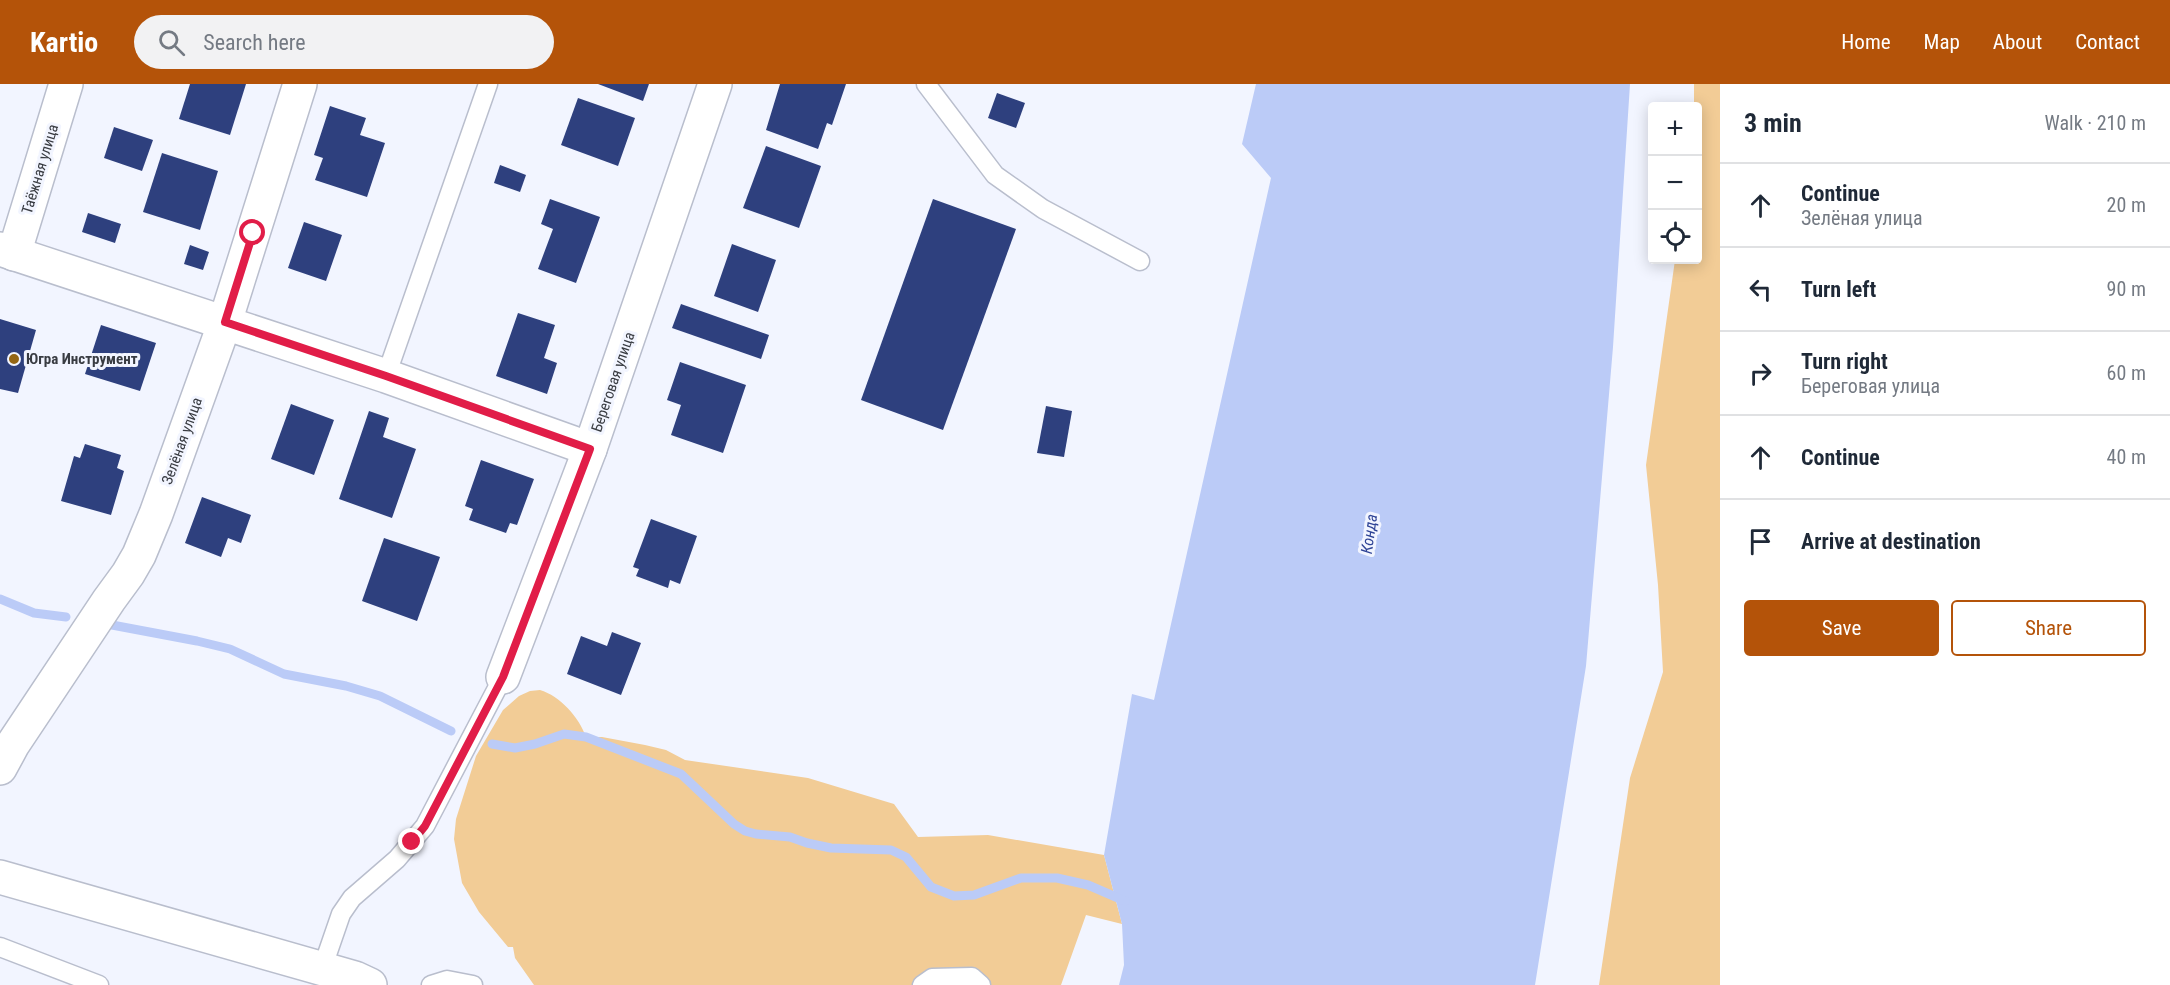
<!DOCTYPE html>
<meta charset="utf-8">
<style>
body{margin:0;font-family:"Roboto Condensed",sans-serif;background:#f2f2f3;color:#1f2937}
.controls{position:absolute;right:18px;top:18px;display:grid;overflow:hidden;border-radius:6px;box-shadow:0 3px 15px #0003}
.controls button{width:54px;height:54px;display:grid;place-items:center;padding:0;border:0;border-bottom:2px solid #e0e1e3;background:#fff;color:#1f2937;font:30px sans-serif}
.stop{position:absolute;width:18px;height:18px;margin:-14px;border:4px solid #e11d48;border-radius:50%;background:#fff}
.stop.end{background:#e11d48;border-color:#fff;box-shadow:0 2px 6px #0008}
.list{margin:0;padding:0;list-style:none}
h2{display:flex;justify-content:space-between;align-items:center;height:78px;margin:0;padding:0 24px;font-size:26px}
h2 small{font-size:20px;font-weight:400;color:#747a83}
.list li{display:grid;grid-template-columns:39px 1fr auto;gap:18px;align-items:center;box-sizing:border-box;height:84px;padding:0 24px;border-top:2px solid #e0e1e3}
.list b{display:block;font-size:22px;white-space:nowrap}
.list p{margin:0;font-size:20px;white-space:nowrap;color:#747a83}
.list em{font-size:20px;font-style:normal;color:#747a83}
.actions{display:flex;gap:12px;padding:18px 24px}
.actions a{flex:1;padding:14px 0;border:2px solid #b45309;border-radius:6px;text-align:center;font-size:21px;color:#b45309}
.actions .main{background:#b45309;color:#fff}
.icon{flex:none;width:33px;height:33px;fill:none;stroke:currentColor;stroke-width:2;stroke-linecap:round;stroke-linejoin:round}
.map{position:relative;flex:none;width:1720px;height:901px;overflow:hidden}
header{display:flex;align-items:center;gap:36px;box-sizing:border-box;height:84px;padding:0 30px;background:#b45309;color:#fff}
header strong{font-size:28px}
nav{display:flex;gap:33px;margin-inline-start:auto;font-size:21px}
.search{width:420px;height:54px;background:#f2f2f3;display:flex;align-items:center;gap:15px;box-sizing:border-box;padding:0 21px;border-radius:33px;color:#747a83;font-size:22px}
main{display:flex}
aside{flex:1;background:#fff}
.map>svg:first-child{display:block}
.green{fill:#f2cc96}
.water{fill:#bbcbf7}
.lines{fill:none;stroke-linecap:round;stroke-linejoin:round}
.stream{stroke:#bbcbf7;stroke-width:9}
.building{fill:#2e407e}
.service-casing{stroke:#b9becd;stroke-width:21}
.minor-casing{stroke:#b9becd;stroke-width:36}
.service{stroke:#fff;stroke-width:18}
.minor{stroke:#fff;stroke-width:33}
.route{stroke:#e11d48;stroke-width:8}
.poi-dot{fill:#946614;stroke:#f2f5ff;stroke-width:2}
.labels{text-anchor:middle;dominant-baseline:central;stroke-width:6;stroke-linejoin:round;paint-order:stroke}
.street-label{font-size:15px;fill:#393c42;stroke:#f2f5ff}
.poi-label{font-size:15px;font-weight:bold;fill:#393c42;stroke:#f2f5ff;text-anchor:start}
.water-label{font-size:16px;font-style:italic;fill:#2f4496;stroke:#f2f5ff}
</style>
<header>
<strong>Kartio</strong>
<div class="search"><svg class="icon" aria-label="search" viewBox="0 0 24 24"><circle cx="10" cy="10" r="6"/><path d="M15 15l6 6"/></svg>Search here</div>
<nav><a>Home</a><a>Map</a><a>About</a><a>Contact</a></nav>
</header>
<main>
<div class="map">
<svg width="1720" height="901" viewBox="0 0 1720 901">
<rect width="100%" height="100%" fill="#f2f5ff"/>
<g class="green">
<path d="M1694,0h26v901h-121l31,-207 33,-106 -5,-87 -12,-120 29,-205h23v-154h-4z"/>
<path d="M540,606c20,6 39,27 46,47h16l43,8 21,5 19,10 123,18 86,26 24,33 70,-2 116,20 18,69 -36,-9 -25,70h-527l-19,-27 -2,-11h-5l-29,-35 -17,-29 -8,-44 2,-20 20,-63 27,-46 16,-14 11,-5z"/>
</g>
<path class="water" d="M1256,0h374l-17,263 -27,319 -51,319h-416l5,-20 -2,-41 -18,-69 28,-161 22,6 117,-522 -29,-34z"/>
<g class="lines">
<g class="stream">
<path d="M0,515l34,14 32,4"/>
<path d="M112,541l85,16 33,8 54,25 62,12 34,10 71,35"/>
<path d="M492,660l23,4 20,-4 29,-10 22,3 95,37 53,50 11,7 11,3 34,3 17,6 24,5 60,2 15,7 25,30 23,9 20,-1 47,-17h36l31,7 37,16"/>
</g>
</g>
<g class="building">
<path d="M190,0h56l-16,51 -51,-16z"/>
<path d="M598,0h51l-6,17z"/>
<path d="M780,0h66l-14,41 -5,-2 -9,26 -52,-19z"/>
<path d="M997,9l28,10 -9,25 -28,-10z"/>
<path d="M578,14l57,20 -17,48 -57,-21z"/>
<path d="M330,22l36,12 -6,17 25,8 -18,54 -52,-17 8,-22 -9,-3z"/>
<path d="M114,43l39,13 -11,31 -38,-13z"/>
<path d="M766,62l55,20 -22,62 -56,-20z"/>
<path d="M162,69l56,18 -18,59 -57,-18z"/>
<path d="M500,81l26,10 -6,17 -26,-9z"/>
<path d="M550,115l50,18 -24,66 -38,-14 15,-40 -12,-5z"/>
<path d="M933,115l83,30 -73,201 -82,-30z"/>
<path d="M88,129l33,11 -6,19 -33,-11z"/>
<path d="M304,138l38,13 -16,46 -38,-13z"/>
<path d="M732,160l44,16 -18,52 -44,-16z"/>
<path d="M190,161l19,7 -6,18 -19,-6z"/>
<path d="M681,220l88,31 -8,24 -89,-31z"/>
<path d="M518,229l37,12 -11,33 13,5 -10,31 -51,-18z"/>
<path d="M0,235l36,11 -18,63 -18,-4z"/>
<path d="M101,241l55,18 -16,48 -55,-17z"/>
<path d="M680,278l66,23 -23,68 -52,-18 10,-30 -14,-5z"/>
<path d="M291,320l43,16 -20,55 -43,-16z"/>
<path d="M1046,322l26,5 -8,46 -27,-4z"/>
<path d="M369,327l20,7 -6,19 33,12 -24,69 -53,-19z"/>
<path d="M85,360l36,11 -4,13 7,3 -13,44 -50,-14 13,-45 6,2z"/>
<path d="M481,376l53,19 -17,46 -7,-2 -4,10 -37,-13 4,-11 -8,-3z"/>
<path d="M202,413l49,18 -10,28 -13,-5 -7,19 -36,-14z"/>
<path d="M651,435l46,17 -17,48 -10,-4 -2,8 -32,-12 3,-7 -6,-2z"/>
<path d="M384,454l56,19 -23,64 -55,-20z"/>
<path d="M612,548l29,11 -20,52 -54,-21 14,-38 26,10z"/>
</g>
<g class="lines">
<g class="service-casing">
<g id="service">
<path d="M926,0l69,91 48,34 97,52"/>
<path d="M386,292l102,-292"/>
<path d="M0,863l99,38"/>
<path d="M322,885l19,-55 11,-16 45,-39 28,-33 78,-149"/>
<path d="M431,901l16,-5 26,5"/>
<path d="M922,901l10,-7 40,-1 9,8"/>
</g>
</g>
<g class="minor-casing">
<g id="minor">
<path d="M0,165l386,127 204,73"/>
<path d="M14,170l52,-170"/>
<path d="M503,593l87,-228 125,-365"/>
<path d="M0,684l13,-24 96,-144 19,-26 11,-19 17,-41 69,-192 75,-238"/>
<path d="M0,793l355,101 15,7"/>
</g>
</g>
<use href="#service" class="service"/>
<use href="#minor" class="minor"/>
</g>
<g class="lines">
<path class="route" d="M253,149l-28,89 161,54 204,73 -87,228 -78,149 -13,16"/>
</g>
<circle class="poi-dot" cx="14" cy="275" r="6"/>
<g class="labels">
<g class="street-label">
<text transform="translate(40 85) rotate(-73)">Таёжная улица</text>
<text transform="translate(613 298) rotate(-71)">Береговая улица</text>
<text transform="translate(182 357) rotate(-70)">Зелёная улица</text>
</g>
<g class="poi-label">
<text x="26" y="275">Югра Инструмент</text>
</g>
<g class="water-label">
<text transform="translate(1369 450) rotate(-82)">Конда</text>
</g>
</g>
</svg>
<div class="controls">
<button>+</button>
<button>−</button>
<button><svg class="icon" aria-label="locate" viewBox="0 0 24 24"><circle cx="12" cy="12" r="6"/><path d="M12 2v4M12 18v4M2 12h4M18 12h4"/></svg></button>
</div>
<div class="stop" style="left:253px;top:149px"></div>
<div class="stop end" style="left:412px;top:758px"></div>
</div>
<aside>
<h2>3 min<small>Walk · 210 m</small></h2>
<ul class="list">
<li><svg class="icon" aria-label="ahead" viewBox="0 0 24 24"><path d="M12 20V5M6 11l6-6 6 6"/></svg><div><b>Continue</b><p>Зелёная улица</p></div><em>20 m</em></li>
<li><svg class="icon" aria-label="left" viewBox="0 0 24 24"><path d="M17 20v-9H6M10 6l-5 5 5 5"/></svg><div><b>Turn left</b></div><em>90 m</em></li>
<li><svg class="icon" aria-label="right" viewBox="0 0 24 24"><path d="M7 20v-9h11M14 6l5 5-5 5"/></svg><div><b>Turn right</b><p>Береговая улица</p></div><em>60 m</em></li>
<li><svg class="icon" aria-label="ahead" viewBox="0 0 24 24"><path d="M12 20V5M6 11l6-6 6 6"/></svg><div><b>Continue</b></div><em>40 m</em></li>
<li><svg class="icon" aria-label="arrive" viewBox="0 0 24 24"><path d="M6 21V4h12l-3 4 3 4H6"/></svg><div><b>Arrive at destination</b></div></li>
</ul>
<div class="actions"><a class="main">Save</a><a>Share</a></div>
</aside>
</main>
